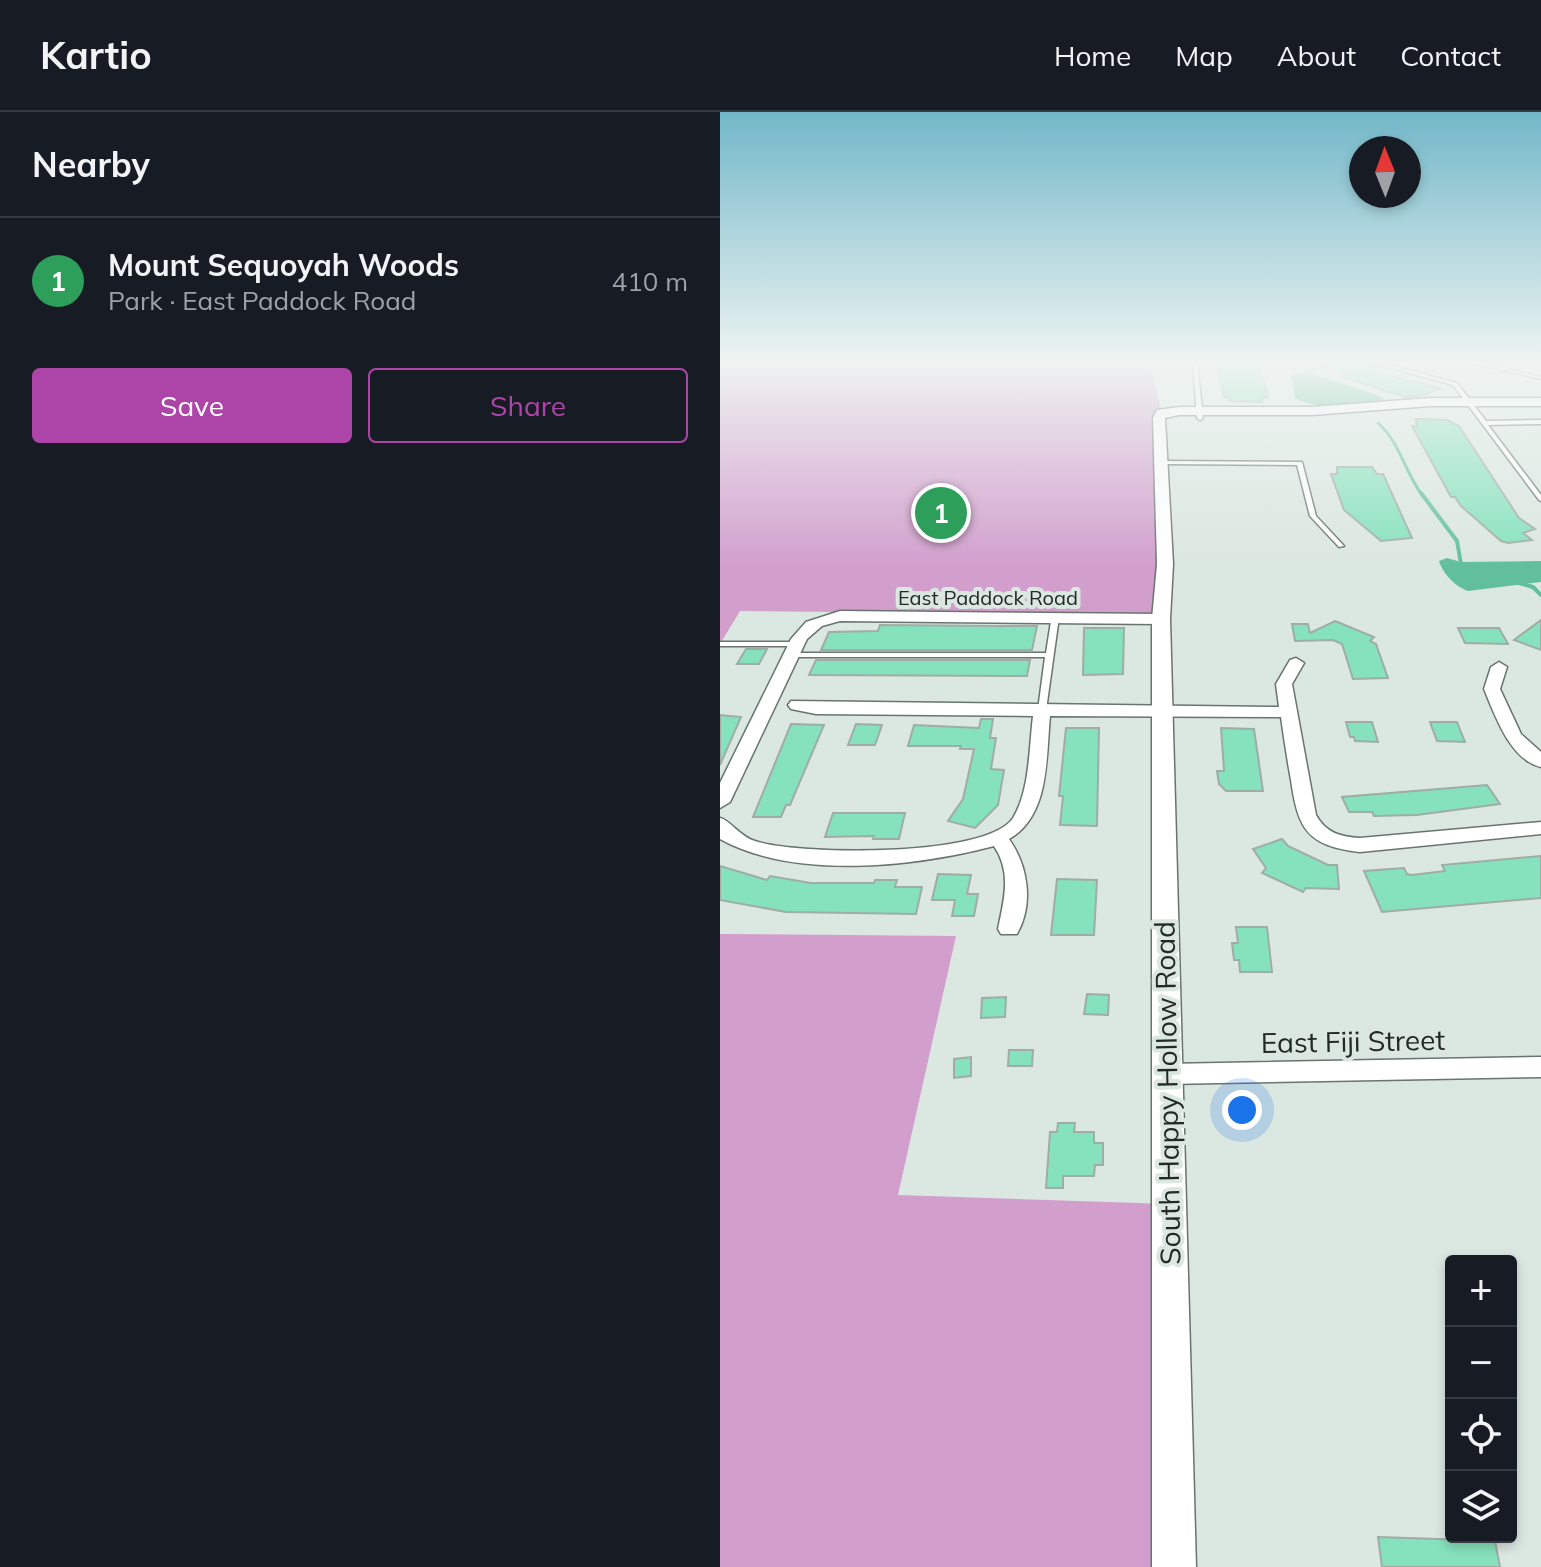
<!DOCTYPE html>
<meta charset="utf-8">
<style>
body{margin:0;font-family:Mulish,sans-serif;background:#242831;color:#f1f3f6}
.controls{position:absolute;right:24px;bottom:24px;display:grid;overflow:hidden;border-radius:8px;box-shadow:0 4px 12px #0003}
.controls button{width:72px;height:72px;display:grid;place-items:center;padding:0;border:0;border-bottom:2px solid #363941;background:#171b24;color:#f1f3f6;font:40px sans-serif}
.compass{position:absolute;left:629px;top:24px;width:72px;height:72px;border-radius:50%;background:#171b24;box-shadow:0 4px 12px #0003;rotate:359deg}
.you{position:absolute;left:522px;top:998px;width:28px;height:28px;margin:-20px;border:6px solid #fff;border-radius:50%;background:#1a73e8;box-shadow:0 0 0 12px #1a73e833}
.badge{display:grid;place-items:center;width:52px;height:52px;border-radius:50%;background:#ad45a8;color:#fff;font-size:26px;font-weight:700}
.pin{position:absolute;translate:-50% -50%;border:4px solid #fff;box-shadow:0 2px 8px #0006}
.list{margin:0;padding:0;list-style:none}
h2{display:flex;justify-content:space-between;align-items:center;height:104px;margin:0;padding:0 32px;font-size:34px}
h2 small{font-size:26px;font-weight:400;color:#9ea1a6}
.list li{display:grid;grid-template-columns:52px 1fr auto;gap:24px;align-items:center;box-sizing:border-box;height:128px;padding:0 32px;border-top:2px solid #363941}
.list b{display:block;font-size:30px;white-space:nowrap}
.list p{margin:0;font-size:26px;white-space:nowrap;color:#9ea1a6}
.list em{font-size:26px;font-style:normal;color:#9ea1a6}
.actions{display:flex;gap:16px;padding:24px 32px}
.actions a{flex:1;padding:18px 0;border:2px solid #ad45a8;border-radius:8px;text-align:center;font-size:28px;color:#ad45a8}
.actions .main{background:#ad45a8;color:#fff}
.icon{flex:none;width:44px;height:44px;fill:none;stroke:currentColor;stroke-width:2;stroke-linecap:round;stroke-linejoin:round}
.map{position:relative;flex:none;width:821px;height:1455px;overflow:hidden}
header{display:flex;align-items:center;gap:48px;box-sizing:border-box;height:112px;padding:0 40px;background:#171b24;border-bottom:2px solid #363941}
header strong{font-size:38px}
nav{display:flex;gap:44px;margin-inline-start:auto;font-size:28px}
main{display:flex}
aside{flex:1;background:#171b24}
.map>svg:first-child{display:block}
.green{fill:#d29fcd}
.water{fill:#62bf9b}
.lines{fill:none;stroke-linecap:round;stroke-linejoin:round}
.stream-far1{stroke:#62bf9b;stroke-width:3}
.stream{stroke:#62bf9b;stroke-width:4}
.building{fill:#85e2bc;stroke:#a0aca6;stroke-width:2}
.service-casing{stroke:#69746f;stroke-width:3}
.minor-casing{stroke:#69746f;stroke-width:3}
.tertiary-casing{stroke:#69746f;stroke-width:3}
.service{fill:#fff;fill-rule:evenodd}
.minor{fill:#fff;fill-rule:evenodd}
.tertiary{fill:#fff;fill-rule:evenodd}
.labels{text-anchor:middle;dominant-baseline:central;stroke-width:8;stroke-linejoin:round;paint-order:stroke}
.far-street-label{font-size:20px;fill:#242826;stroke:#dbe7e1}
.near-street-label{font-size:28px;fill:#242826;stroke:#dbe7e1}
</style>
<header>
<strong>Kartio</strong>
<nav><a>Home</a><a>Map</a><a>About</a><a>Contact</a></nav>
</header>
<main>
<aside>
<h2>Nearby<small></small></h2>
<ul class="list">
<li><span class="badge" style="background:#2e9e5b">1</span><div><b>Mount Sequoyah Woods</b><p>Park · East Paddock Road</p></div><em>410 m</em></li>
</ul>
<div class="actions"><a class="main">Save</a><a>Share</a></div>
</aside>
<div class="map">
<svg width="821" height="1455" viewBox="0 0 821 1455">
<rect width="100%" height="100%" fill="#dbe7e1"/>
<g class="green">
<path d="M0,250h429l13,51 -1,206 -321,-3 -5,-4 -95,-1 -20,33z"/>
<path d="M0,822l236,2 -58,259 271,9 5,363h-454z"/>
</g>
<g class="water">
<path d="M580,260c9,0 77,22 86,27 -25,4 -68,13 -91,-1l-3,-22z"/>
<path d="M727,446l14,4 80,-1v21l-73,9c-12,-4 -25,-17 -29,-30z"/>
</g>
<g class="lines">
<path class="stream-far1" d="M658,311c23,21 26,48 44,72"/>
<g class="stream">
<path d="M701,381l36,48 5,29"/>
<path d="M799,471l14,4 8,8"/>
</g>
</g>
<g class="building">
<path d="M497,250h41l10,35h-5l-1,5 -33,-1v-4h-5z"/>
<path d="M602,250h45l11,5v6l62,15 -16,7 -20,2 -64,-21 4,-3 -22,-7z"/>
<path d="M696,307l32,1 11,6 60,92 16,11 -12,4 9,7 -24,3 -7,-2 -40,-35 -6,-9h-4l-39,-71h5z"/>
<path d="M617,355h35l5,7h6l29,64 -31,3 -37,-31 -13,-36h6z"/>
<path d="M821,508v30l-27,-10z"/>
<path d="M615,509l39,16 -4,4 6,3 12,34 -35,1 -11,-35 -9,-4 -38,1 -3,-17h16l2,9z"/>
<path d="M160,513l120,1h37l-5,24h-211l8,-18 49,-1z"/>
<path d="M364,516h40l-1,46 -40,1z"/>
<path d="M738,516h41l9,16 -43,-1z"/>
<path d="M26,537h21l-8,15h-22z"/>
<path d="M96,548h214l-3,16 -218,-1z"/>
<path d="M0,603l21,2 -21,48z"/>
<path d="M261,607h12l-3,19h6l-5,31 13,1 -6,35 -23,23 -27,-7 15,-22 11,-50h-14l1,-3h-53l6,-21 65,3z"/>
<path d="M626,610h26l6,20 -23,-1 -1,-4h-4z"/>
<path d="M710,610h27l8,20 -28,-1z"/>
<path d="M71,612l33,1 -34,80h-4l-5,12h-28z"/>
<path d="M136,612l26,1 -7,20h-27z"/>
<path d="M346,616h33l-2,98 -37,-1 3,-29h-4z"/>
<path d="M501,616l33,1 9,62h-37l-7,-7 -2,-13h7z"/>
<path d="M767,673l13,19 -83,11 -43,1 -2,-4h-23l-7,-15z"/>
<path d="M113,701h72l-6,26h-26l1,-3 -49,1z"/>
<path d="M562,727l6,7 40,19h9l2,24 -33,-1 -3,4 -41,-19 4,-5 -13,-19z"/>
<path d="M821,744v42l-159,14 -18,-41 40,-3 3,6 5,1 33,-4 -3,-6z"/>
<path d="M0,754l47,14 3,-4 41,7h63l1,-3h22l-2,7h27l-6,27 -130,-2 -66,-12z"/>
<path d="M218,762l33,1 -4,19h11l-4,22h-22l3,-16h-23z"/>
<path d="M337,767l40,1 -3,55h-43z"/>
<path d="M516,815h31l5,45h-32l-1,-12h-5l-2,-17h6z"/>
<path d="M367,882l22,1 -1,20 -24,-1z"/>
<path d="M286,885l-1,20 -24,1 1,-20z"/>
<path d="M289,938h24l-1,16h-24z"/>
<path d="M251,945v19l-17,2v-19z"/>
<path d="M338,1011h17l-1,9h20v11h9v22h-8l-1,11h-31v12h-17l4,-56h7z"/>
<path d="M658,1425l117,4 5,26h-118z"/>
</g>
<g class="lines">
<g class="service-casing">
<g id="service">
<path d="M473,250h4l6,56 -3,2 -3,-2z"/>
<path d="M650,250h8l79,21 29,38 55,-1v4l-53,1 53,70v6l-2,-1 -86,-115z"/>
<path d="M748,250h10l63,15v2z"/>
<path d="M440,349l142,1 14,54 28,30 -5,1 -29,-31 -13,-51 -139,-1 -1,-1z"/>
<path d="M332,503h3l4,2 -13,93 -4,3 -4,-3 7,-53h-253l-4,-2 4,-2h254z"/>
<path d="M0,530h77l4,2 -4,2h-77z"/>
</g>
</g>
<g class="minor-casing">
<g id="minor">
<path d="M120,499l321,3 8,5 -8,5 -321,-3 -18,5 -15,13 -77,163 -10,6v-25l71,-144 15,-17z"/>
<path d="M576,546l8,5 -12,21 24,131c10,18 25,22 44,23l181,-16v12l-181,18c-53,-6 -62,-23 -69,-72 -4,-21 -7,-42 -10,-63l-231,-1c-4,41 0,100 -41,123 19,27 25,65 8,95h-16l-3,-5c6,-30 14,-56 -4,-83 -80,21 -200,34 -274,-7v-21c10,2 19,18 35,23 42,14 232,17 258,-23 17,-28 16,-70 20,-102l-217,-2 -25,-5 -3,-4 3,-4 488,6 -3,-23 14,-24z"/>
<path d="M779,550l8,5 -7,22 21,45 20,18v15c-31,-7 -46,-52 -57,-78l7,-22z"/>
<path d="M821,945v20l-374,7 -9,-3 -4,-7 4,-7 9,-3z"/>
</g>
</g>
<g class="tertiary-casing">
<path id="tertiary" d="M710,286h111v8h-111l-118,9h-133l-14,3 8,146 -3,55 26,948h-44v-948l5,-55 -4,-146 4,-8 22,-3h133z"/>
</g>
<use href="#service" class="service"/>
<use href="#minor" class="minor"/>
<use href="#tertiary" class="tertiary"/>
</g>
<linearGradient id="sky" x2="0" y2="1"><stop stop-color="#72b8c9"/><stop offset="0.55" stop-color="#eff4f2"/><stop offset="1" stop-color="#eff4f2" stop-opacity="0"/></linearGradient>
<rect width="821" height="454" fill="url(#sky)"/>
<g class="labels">
<g class="far-street-label">
<text x="268" y="485">East Paddock Road</text>
</g>
<g class="near-street-label">
<text transform="translate(633 929) rotate(-1)">East Fiji Street</text>
<text transform="translate(447 981) rotate(-91)">South Happy Hollow Road</text>
</g>
</g>
</svg>
<div class="controls">
<button>+</button>
<button>−</button>
<button><svg class="icon" aria-label="locate" viewBox="0 0 24 24"><circle cx="12" cy="12" r="6"/><path d="M12 2v4M12 18v4M2 12h4M18 12h4"/></svg></button>
<button><svg class="icon" aria-label="layers" viewBox="0 0 24 24"><path d="M12 4l9 5-9 5-9-5zM3 14l9 5 9-5"/></svg></button>
</div>
<svg class="compass" viewBox="-18 -18 36 36"><path d="M0-13l5 13h-10z" fill="#e53935"/><path d="M0 13l5-13h-10z" fill="#9ea1a6"/></svg>
<div class="you"></div>
<div class="pin badge" style="left:221px;top:401px;background:#2e9e5b">1</div>
</div>
</main>
